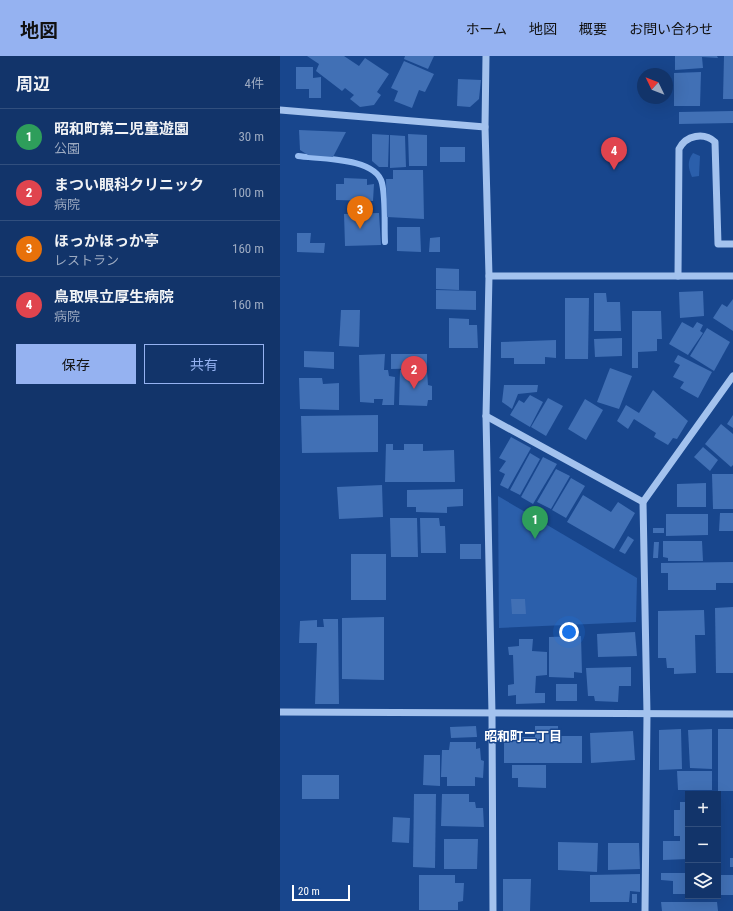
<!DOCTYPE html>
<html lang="ja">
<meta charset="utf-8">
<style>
body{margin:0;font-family:"Roboto Condensed","Noto Sans JP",sans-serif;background:#1b3c70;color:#f1f3f6}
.controls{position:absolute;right:12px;bottom:12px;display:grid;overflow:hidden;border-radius:0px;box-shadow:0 4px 16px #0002}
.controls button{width:36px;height:36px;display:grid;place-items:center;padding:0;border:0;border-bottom:1px solid #314f7e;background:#12346a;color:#f1f3f6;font:20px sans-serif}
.compass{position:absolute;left:357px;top:12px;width:36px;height:36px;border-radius:50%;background:#12346a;box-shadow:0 4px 16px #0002;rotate:313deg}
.scale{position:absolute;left:12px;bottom:10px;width:58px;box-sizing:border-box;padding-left:4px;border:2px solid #fff;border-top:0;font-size:11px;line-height:14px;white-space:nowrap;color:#fff;-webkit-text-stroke:3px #18468d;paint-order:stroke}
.you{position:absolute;left:289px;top:576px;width:14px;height:14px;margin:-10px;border:3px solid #fff;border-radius:50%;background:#1a73e8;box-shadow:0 0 0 6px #1a73e833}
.badge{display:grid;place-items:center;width:26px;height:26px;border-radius:50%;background:#95b2f1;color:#fff;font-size:13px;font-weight:700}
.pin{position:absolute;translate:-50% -33px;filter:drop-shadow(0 1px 2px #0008)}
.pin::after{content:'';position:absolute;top:21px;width:14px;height:12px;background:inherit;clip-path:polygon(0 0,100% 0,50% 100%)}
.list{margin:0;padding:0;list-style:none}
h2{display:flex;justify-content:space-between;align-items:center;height:52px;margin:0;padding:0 16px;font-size:17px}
h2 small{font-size:13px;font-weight:400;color:#9caac1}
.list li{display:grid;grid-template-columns:26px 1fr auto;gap:12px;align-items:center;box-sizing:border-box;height:56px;padding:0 16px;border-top:1px solid #314f7e}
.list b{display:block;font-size:15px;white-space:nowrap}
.list p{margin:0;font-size:13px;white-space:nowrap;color:#9caac1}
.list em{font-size:13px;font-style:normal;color:#9caac1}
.actions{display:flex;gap:8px;padding:12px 16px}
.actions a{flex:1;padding:9px 0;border:1px solid #95b2f1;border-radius:0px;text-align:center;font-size:14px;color:#95b2f1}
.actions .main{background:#95b2f1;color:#111}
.icon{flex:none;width:22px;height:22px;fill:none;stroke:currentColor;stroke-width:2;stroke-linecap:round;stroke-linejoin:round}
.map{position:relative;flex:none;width:453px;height:855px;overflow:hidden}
header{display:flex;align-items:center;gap:24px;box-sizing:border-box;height:56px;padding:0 20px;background:#95b2f1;color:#111}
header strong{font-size:19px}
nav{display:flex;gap:22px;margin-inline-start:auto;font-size:14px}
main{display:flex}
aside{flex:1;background:#12346a}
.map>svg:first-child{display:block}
.green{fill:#2b5fab}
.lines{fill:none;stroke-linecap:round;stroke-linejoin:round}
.stream{stroke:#96bcf1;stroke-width:6}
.building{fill:#4170b5}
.minor{stroke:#a3c2ee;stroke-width:7}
.labels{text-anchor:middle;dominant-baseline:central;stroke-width:3;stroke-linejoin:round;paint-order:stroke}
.neighbourhood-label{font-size:13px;font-weight:bold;fill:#fff;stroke:#18468d}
</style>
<header>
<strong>地図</strong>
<nav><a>ホーム</a><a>地図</a><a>概要</a><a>お問い合わせ</a></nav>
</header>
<main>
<aside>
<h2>周辺<small>4件</small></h2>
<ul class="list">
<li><span class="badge" style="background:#2e9e5b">1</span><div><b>昭和町第二児童遊園</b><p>公園</p></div><em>30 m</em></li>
<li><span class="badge" style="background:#e0444e">2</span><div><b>まつい眼科クリニック</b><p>病院</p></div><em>100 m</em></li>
<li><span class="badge" style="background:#e8710a">3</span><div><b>ほっかほっか亭</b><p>レストラン</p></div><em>160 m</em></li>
<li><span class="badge" style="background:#e0444e">4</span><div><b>鳥取県立厚生病院</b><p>病院</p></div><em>160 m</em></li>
</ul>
<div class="actions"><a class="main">保存</a><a>共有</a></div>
</aside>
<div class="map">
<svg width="453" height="855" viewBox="0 0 453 855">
<rect width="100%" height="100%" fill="#18468d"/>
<g class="green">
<path d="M413,97l7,3 -1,20 -7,1c-4,-9 -5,-16 1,-24z"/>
<path d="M218,440l139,82 -1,44 -137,6z"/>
</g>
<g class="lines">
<path class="stream" d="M18,100c21,3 78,1 84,27 4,18 2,41 3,59"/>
</g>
<g class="building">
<path d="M27,0h37l15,10 6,-8 24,16 -12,18 4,3 -7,10 -14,2 -10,-8 4,-4 -9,-7 -3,3 -26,-20 3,-7z"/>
<path d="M125,0h29l-6,13 -24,-10z"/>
<path d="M395,0h42l1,2 -16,-1 1,11 -28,2z"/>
<path d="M444,0h9v43h-10z"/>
<path d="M124,5l30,13 -9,18 -6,-2 -7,18 -18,-7 4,-10 -7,-3z"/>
<path d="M16,11h17v11l8,-1v21h-12v-9h-13z"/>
<path d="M421,16l-1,34h-26v-33z"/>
<path d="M178,23l23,1 -2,19 -9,8 -13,-1z"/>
<path d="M453,55v12l-54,1v-12z"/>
<path d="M19,74l47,2 -13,25 -25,-2 -8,-5z"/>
<path d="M92,78l17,1 -1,32h-9l-7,-6z"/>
<path d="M128,78l19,1v31h-18z"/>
<path d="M110,79l15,1 1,31 -16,1z"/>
<rect x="160" y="91" width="25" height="15"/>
<path d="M113,114h30l1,49 -37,-2 -1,-38h7z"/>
<path d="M64,122l23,1v6l7,-1 -1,17 -37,-1v-16h8z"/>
<path d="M99,157l2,32 -36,1 -1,-32z"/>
<path d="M117,171h23l1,25 -24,-1z"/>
<path d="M17,177h14l-1,10h15l-1,10 -27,-1z"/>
<path d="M160,181v15h-11l1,-14z"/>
<path d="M156,212l23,1v21l-23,-1z"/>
<path d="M156,234l40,1v19l-40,-1z"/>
<path d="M423,235l1,25 -24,2 -1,-26z"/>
<path d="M314,237h12l1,9h13l1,29h-27z"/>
<path d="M285,242h24l-1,61h-23z"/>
<path d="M453,243v32l-20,-13 9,-14 5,3z"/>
<path d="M61,254h19l-1,37 -20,-1z"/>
<path d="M352,255h29l1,28h-5v12l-19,1v16h-6z"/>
<path d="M169,262l20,1v6h8l1,23h-29z"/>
<path d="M402,266l11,6 4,-6 6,3 -3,6 3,2 -15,22 -19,-11z"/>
<path d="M427,272l23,14 -16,29 -24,-15z"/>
<path d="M342,282v18l-27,1 -1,-18z"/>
<path d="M276,284v18l-11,-1v7h-31v-6h-13v-16z"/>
<path d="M24,295l30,1v17l-30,-2z"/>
<path d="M105,298l-1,16h4l1,6 6,1 -1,28h-12l1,-6h-9v4l-14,-1 -1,-47z"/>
<path d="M111,298h36v14l-36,1z"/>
<path d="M398,299l34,17 -14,26 -18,-10 4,-6 -11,-5 7,-12 -6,-3z"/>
<path d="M330,312l22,8 -13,33 -22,-7z"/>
<path d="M120,314l27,1 1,14 4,1v14h-4l-1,6 -28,-1z"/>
<path d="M19,322h23l1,6 16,-1v27l-39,-1z"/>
<path d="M224,329h34l-1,7 -19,2 -6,15 -10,-7z"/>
<path d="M373,334l35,31 -11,18 -4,-1 -5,7 -14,-8 2,-4 -22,-14 -6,10 -11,-8 9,-16 13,8z"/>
<path d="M250,339l13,7 -13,25 -20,-12 9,-15 5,3z"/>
<path d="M268,342l15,8 -17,30 -15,-9z"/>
<path d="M305,343l18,11 -17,30 -18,-11z"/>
<path d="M98,359v37l-76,1 -1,-37z"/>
<path d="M453,359v13l-6,-4z"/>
<path d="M441,368l12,10v31l-2,2 -26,-23z"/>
<path d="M231,381l20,11 -23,41 -8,-4 5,-11 -6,-3 7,-10 -7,-3z"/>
<path d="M106,388h7v6h11v-6h19v7l31,-1 1,32h-70z"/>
<path d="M423,391l15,13 -8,11 -16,-14z"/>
<path d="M250,397l10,6 -20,36 -10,-5z"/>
<path d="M263,401l14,7 -24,40 -12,-7z"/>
<path d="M276,413l14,7 -19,33 -14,-7z"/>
<path d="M432,418h21v35h-20z"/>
<path d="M291,422l14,8 -19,32 -14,-8z"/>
<path d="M426,427v24h-29v-23z"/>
<path d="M102,429l1,32 -44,2 -2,-32z"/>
<path d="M183,433v17l-16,1v6l-31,-1v-5h-9v-17z"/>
<path d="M303,439l28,17 7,-10 17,11 -21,36 -47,-27z"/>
<path d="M440,457h13v18h-14z"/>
<path d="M386,458h42v21l-42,1z"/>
<path d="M110,462h27l1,39h-27z"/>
<path d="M140,462h19l1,8h5l1,27h-25z"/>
<rect x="373" y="472" width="11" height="5"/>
<path d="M348,480l6,4 -9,14 -6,-3z"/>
<path d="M383,485h39l1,20h-35v-3l-5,-1z"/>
<path d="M374,486h5l-1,16h-5z"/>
<rect x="180" y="488" width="21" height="15"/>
<rect x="71" y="498" width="35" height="46"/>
<path d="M453,506v21h-17v7h-48v-17h-7v-10z"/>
<path d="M231,543h14l1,15h-14z"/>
<path d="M453,551v66h-17l-1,-65z"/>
<path d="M424,554l1,25h-10l1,38 -22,1v-6h-7l-1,-10h-8v-47z"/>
<path d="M104,561v63l-42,-1v-61z"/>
<path d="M43,563h15l1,85h-24l2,-61h-18l1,-22 17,-1v7h7z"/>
<path d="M355,576l2,24 -39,1 -1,-23z"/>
<path d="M301,580l1,37 -8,-1v6l-25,-1v-40z"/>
<path d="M239,583h14l-1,12 15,1v23l-11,1 -1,17h10v10l-29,1v-9l-8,1v-11l6,-1 -1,-29h-4l-1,-8 11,-1z"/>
<path d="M351,611v19h-12l-1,16 -23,-1 -1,-5h-6l-2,-28z"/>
<rect x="276" y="628" width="21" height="17"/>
<path d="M196,670l1,11 -26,1 -1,-11z"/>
<path d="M255,670h23v10h24v27h-78v-26h31z"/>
<path d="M401,673l1,40 -23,1v-40z"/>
<path d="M432,673v40l-22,-1 -2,-38z"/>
<rect x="438" y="673" width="15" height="62"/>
<path d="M353,675l2,29 -44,3 -1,-30z"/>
<path d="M170,686h26v7l4,-1 1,12 3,1 -1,17 -8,-1v9h-28v-9h-6l1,-27h7z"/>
<path d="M144,699h16v31l-17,-1z"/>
<path d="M232,709h34v23l-28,-1v-9h-6z"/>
<path d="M397,715h35v19h-34z"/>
<rect x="22" y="719" width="37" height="24"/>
<path d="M134,738h22l-1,74 -22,-1z"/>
<path d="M162,738h27v8h6l1,6h7l1,19 -43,-1z"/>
<path d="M400,746h8v57l-25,1v-19h17v-5h-6v-26h6z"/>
<path d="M113,761l17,1 -1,25 -17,-1z"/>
<path d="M164,783h34l-1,30h-33z"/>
<path d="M278,786l40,1 -1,29 -39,-2z"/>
<path d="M328,787h31l1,26 -32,1z"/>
<rect x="450" y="802" width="3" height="9"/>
<path d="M381,817h27v21h-15v-13l-12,-1z"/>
<path d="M360,818v18l-10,-1 -1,11h-39v-27z"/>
<path d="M139,819h36v8h9l-1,18 -5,1v8h-39z"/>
<path d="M439,819h14v20h-13z"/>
<path d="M223,823h28l-1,32h-27z"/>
<rect x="352" y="838" width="5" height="9"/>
<path d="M381,846h56l1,9h-56z"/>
</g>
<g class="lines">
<g class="minor">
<path d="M206,0l-1,71 4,149 -3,140 6,298 1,197"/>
<path d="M0,54l205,17"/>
<path d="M209,220h244"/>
<path d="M398,220l1,-127c7,-14 25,-17 36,-7l3,102h15"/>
<path d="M206,360l157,86"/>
<path d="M0,656l453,2"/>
<path d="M365,855l2,-197 -4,-212 90,-126"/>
</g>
</g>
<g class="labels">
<g class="neighbourhood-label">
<text x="243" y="680">昭和町二丁目</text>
</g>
</g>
</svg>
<div class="controls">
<button>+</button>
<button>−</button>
<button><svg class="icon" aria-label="layers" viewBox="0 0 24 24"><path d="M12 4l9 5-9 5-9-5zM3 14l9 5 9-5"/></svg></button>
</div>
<svg class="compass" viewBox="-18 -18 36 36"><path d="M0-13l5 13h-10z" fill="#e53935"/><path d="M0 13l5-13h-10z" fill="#9caac1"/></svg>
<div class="scale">20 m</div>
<div class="you"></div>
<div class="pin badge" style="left:255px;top:483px;background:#2e9e5b">1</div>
<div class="pin badge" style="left:134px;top:333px;background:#e0444e">2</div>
<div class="pin badge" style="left:80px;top:173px;background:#e8710a">3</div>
<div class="pin badge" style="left:334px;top:114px;background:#e0444e">4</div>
</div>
</main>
